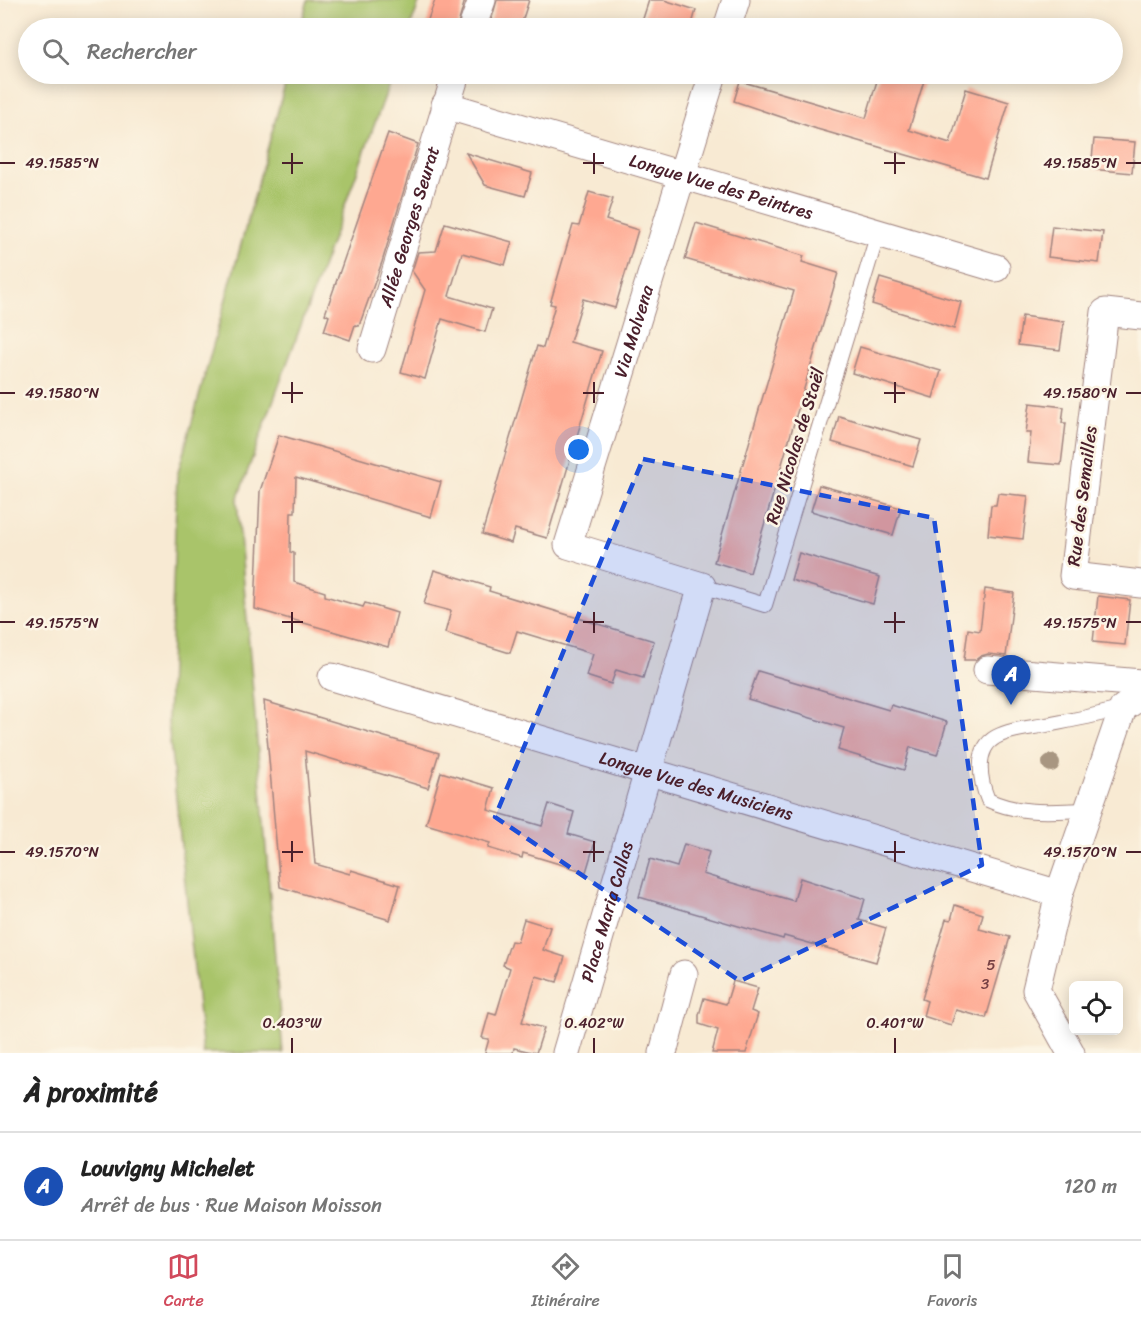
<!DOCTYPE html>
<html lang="fr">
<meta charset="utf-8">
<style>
body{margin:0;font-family:Sriracha,sans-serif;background:#f6f6f6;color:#222}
.controls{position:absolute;right:18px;bottom:18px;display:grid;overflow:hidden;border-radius:9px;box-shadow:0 3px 15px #0003}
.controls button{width:54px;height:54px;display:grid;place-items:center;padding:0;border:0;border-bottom:2px solid #e0e0e0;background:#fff;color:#222;font:30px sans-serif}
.you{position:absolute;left:579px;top:450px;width:21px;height:21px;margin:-15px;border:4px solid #fff;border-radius:50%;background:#1a73e8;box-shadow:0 0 0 9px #1a73e833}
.badge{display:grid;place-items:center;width:39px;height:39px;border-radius:50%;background:#d1495b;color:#fff;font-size:20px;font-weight:700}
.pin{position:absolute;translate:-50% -50px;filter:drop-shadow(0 2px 3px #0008)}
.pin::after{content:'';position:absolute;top:32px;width:21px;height:18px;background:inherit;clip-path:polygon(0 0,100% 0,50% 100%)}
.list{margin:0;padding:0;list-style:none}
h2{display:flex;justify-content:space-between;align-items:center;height:78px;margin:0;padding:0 24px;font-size:26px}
h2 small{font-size:20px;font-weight:400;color:#767676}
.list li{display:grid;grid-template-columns:39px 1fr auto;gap:18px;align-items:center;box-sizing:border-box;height:108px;padding:0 24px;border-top:2px solid #e0e0e0}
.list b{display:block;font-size:22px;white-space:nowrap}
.list p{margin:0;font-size:20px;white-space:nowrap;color:#767676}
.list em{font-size:20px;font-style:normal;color:#767676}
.icon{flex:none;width:33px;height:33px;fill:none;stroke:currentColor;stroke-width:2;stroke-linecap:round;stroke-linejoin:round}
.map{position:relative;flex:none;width:1141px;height:1053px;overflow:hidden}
.search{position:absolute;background:#fff;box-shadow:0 3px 15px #0003;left:18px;right:18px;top:18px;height:66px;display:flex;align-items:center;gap:15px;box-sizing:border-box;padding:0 21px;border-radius:33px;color:#767676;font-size:22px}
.sheet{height:186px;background:#fff}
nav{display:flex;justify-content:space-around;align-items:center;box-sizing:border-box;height:84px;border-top:2px solid #e0e0e0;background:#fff;font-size:16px;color:#767676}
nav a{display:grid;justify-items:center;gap:3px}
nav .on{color:#d1495b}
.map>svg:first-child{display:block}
.green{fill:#a9c46b;stroke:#7a724b;stroke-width:1.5}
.building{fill:#fea891}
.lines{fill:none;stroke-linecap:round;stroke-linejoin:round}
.service-casing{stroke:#a1847f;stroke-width:16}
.minor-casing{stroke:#a1847f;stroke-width:29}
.service{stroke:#fff;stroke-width:14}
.minor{stroke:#fff;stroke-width:27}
.tree{fill:#a89681}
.marked{fill:#1d4ed8;fill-opacity:0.2;stroke:#1d4ed8;stroke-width:4.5;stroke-dasharray:12 8;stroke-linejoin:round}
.ticks{fill:none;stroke:#4a1f2b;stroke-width:2}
.labels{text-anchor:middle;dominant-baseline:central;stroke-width:5;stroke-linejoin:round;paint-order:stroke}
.number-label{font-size:15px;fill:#774144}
.street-label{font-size:18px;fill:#4a1f2b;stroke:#fcf5e5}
.ticks-label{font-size:15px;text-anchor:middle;fill:#4a1f2b;stroke:#fcf5e5;stroke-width:5;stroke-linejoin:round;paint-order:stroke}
</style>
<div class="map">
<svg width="1141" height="1053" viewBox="0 0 1141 1053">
<rect width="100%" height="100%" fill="#fcf5e5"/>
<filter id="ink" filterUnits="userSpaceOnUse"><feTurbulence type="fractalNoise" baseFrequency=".0167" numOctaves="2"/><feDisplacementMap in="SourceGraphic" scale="12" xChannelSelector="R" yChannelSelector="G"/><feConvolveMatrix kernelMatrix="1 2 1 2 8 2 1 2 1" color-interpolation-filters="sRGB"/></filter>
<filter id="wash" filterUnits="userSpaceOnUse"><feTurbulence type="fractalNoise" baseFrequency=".008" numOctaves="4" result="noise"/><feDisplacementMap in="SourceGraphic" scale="24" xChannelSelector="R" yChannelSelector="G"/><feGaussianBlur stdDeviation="1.35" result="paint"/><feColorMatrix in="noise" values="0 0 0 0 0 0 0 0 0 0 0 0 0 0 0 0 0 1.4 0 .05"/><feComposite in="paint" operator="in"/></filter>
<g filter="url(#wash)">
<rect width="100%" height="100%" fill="#f8ead3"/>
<g class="green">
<path d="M308,0h112l-10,28h-110z"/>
<path d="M288,74h105l-156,426 46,553h-80l-35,-331 9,-246z"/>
</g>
<g id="blocks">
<g class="building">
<path d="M435,0h30l-8,28h-32z"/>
<path d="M497,0h32l-9,28h-31z"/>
<path d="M649,0h15l32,10 -5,18h-51z"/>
<path d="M879,74h47l-17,56 41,13 16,-54 43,13 -23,76 -169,-49 -83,-28 6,-20 126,37z"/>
<path d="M388,133l30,11 -36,118 -23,64 -4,-1 -5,15 -26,-9 5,-15 -4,-2z"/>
<path d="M1094,139l41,3 -3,31 -41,-4z"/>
<path d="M466,153l66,20 -7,23 -40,-11z"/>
<path d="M589,192l24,7 -7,21 32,10 -23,78 -32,-9 -13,43 32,9 -55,187 -32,-9 -4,14 -29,-9 55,-188 6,2 12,-43 -5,-1 23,-79 6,1z"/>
<path d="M445,223l67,19 -7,23 -43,-12 -13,43 43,13 -7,23 -43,-13 -17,60 -24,-7 24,-82 -13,-19 6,-19 18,-1z"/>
<path d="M696,223l108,33 -2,6 36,11 -88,300 -36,-11 80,-271 -109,-32z"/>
<path d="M1052,226l51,6 -4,31 -51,-6z"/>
<path d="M880,278l81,24 -7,27 -82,-25z"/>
<path d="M1022,316l42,6 -4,28 -42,-5z"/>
<path d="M860,347l81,24 -8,27 -81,-25z"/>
<path d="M1030,403l34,4 -2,16h4l-5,42 -33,-3 3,-29h-5z"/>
<path d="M839,416l82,24 -8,26 -81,-24z"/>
<path d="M279,435l162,47 -10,35 -135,-40 -1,35h-4l-1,40 4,1v29l31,10v4l38,11 2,-4 32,10 -9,34 -133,-38 5,-118z"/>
<path d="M819,485l82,23 -8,27 -82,-24z"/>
<path d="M998,493l30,3 -5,43 -35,-4 3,-30h5z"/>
<path d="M799,553l81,24 -7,27 -82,-24z"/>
<path d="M434,570l56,17 -1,4 165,50 -11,37 -27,-8 -5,14 -25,-8 7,-22 -76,-23 -7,22 -65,-20 6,-22 -27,-7z"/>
<path d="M985,589l29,4 -8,63 -18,-2 -7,2 -6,4h-11l4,-31 12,2z"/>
<path d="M1098,596l32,4 -5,45 -32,-3z"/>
<path d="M758,671l131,39 2,-5 56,17 -10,33 -27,-8 -6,23 -66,-20 6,-22 -96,-29z"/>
<path d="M264,701l175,52 -11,35 -123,-37 10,113 35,10 1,-4 49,15 -10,35 -110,-33z"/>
<path d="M441,772l53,16 -6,22 54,16 7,-22 25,8 -6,22 27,8 -9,30 -63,-19 -1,5 -34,-10 2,-5 -64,-19z"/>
<path d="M684,844l25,8 -6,22 26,8 65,19 6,-23 65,21 -6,21 27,8 -10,34 -92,-26 -1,3 -144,-42 11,-38 27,8z"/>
<path d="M955,905l28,9 -4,15 31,8 -24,81 -30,-8 -5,15 -28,-9 4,-15 -5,-2 24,-80 5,1z"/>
<path d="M524,919l26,8 -7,23 22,7 -8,25 -21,-6 -14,46 22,6 -8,25 -22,-5 -1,5h-28l4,-14 -7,-1 7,-25 7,2 14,-47 -7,-3 8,-24 6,1z"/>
<path d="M733,981l25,7 -7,23 7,3 -12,39h-34l6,-23 -19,-6v-9l5,-17 22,6z"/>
</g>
</g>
</g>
<g filter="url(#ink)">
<use href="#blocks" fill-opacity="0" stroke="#a1847f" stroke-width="1.5"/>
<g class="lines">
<g class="service-casing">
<g id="service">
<path d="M702,586l63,19 113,-372"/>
<path d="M1087,810c-35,1 -67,5 -99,-10 -8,-19 -14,-51 8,-63 14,-8 34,-9 50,-12 26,-5 51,-9 76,-17"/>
</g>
</g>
<g class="minor-casing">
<g id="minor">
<path d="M472,28l10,-28"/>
<path d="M727,28l9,-28"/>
<path id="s1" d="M445,105l551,163"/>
<path d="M1141,316l-36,-4 -32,264 68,8"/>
<path id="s2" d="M372,349l84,-275"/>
<path d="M987,670l154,13"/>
<path id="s3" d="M332,677l727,217"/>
<path id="s4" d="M566,1053l136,-467 -134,-41 145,-471"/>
<path d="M663,1053l21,-79"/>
<path d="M1071,1053l-35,-63 23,-96 64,-186 18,-12"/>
</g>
</g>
<use href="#service" class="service"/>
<use href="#minor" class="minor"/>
</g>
<circle class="tree" cx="1051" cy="763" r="9"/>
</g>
<path class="marked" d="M643,459l291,59 48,347 -242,116 -245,-164z"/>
<path class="ticks" d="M292,153v21M594,153v21M895,153v21M0,163h15M282,163h21M583,163h21M884,163h21M1126,163h15M292,382v21M594,382v21M895,382v21M0,393h15M282,393h21M583,393h21M884,393h21M1126,393h15M292,612v21M594,612v21M895,612v21M0,622h15M282,622h21M583,622h21M884,622h21M1126,622h15M292,841v21M594,841v21M895,841v21M0,852h15M282,852h21M583,852h21M884,852h21M1126,852h15M292,1038v15M594,1038v15M895,1038v15"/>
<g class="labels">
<g class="number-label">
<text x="991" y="965">5</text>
<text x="985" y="984">3</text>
</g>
<g class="street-label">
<text stroke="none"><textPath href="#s1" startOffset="288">Longue Vue des Peintres</textPath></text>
<text stroke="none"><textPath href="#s2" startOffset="128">Allée Georges Seurat</textPath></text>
<text stroke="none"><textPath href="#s4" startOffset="850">Via Molvena</textPath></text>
<text transform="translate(795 446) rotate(-73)">Rue Nicolas de Staël</text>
<text transform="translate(1082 496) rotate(-83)">Rue des Semailles</text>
<text stroke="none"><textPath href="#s3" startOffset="380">Longue Vue des Musiciens</textPath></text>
<text stroke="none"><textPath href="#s4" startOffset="147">Place Maria Callas</textPath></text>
</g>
</g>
<g class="ticks-label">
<text x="62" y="168">49.1585°N</text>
<text x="1080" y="168">49.1585°N</text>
<text x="62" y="398">49.1580°N</text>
<text x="1080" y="398">49.1580°N</text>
<text x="62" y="628">49.1575°N</text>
<text x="1080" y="628">49.1575°N</text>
<text x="62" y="857">49.1570°N</text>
<text x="1080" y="857">49.1570°N</text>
<text x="292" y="1028">0.403°W</text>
<text x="594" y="1028">0.402°W</text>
<text x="895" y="1028">0.401°W</text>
</g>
</svg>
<div class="controls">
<button><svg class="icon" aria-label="locate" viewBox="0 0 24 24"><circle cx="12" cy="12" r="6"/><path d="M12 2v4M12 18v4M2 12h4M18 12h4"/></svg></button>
</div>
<div class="you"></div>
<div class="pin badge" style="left:1011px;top:705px;background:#1a4fb4">A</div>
<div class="search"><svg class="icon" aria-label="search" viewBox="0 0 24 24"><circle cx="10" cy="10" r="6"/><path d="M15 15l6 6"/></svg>Rechercher</div>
</div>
<section class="sheet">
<h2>À proximité<small></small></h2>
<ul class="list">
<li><span class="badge" style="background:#1a4fb4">A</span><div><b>Louvigny Michelet</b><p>Arrêt de bus · Rue Maison Moisson</p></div><em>120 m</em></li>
</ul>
</section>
<nav>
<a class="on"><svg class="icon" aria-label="map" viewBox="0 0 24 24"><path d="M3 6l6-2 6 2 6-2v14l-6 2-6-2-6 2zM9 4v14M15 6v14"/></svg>Carte</a>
<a><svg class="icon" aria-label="directions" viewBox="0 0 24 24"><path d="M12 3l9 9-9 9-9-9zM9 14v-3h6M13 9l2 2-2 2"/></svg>Itinéraire</a>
<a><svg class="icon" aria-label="saved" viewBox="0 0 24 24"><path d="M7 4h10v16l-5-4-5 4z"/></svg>Favoris</a>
</nav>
